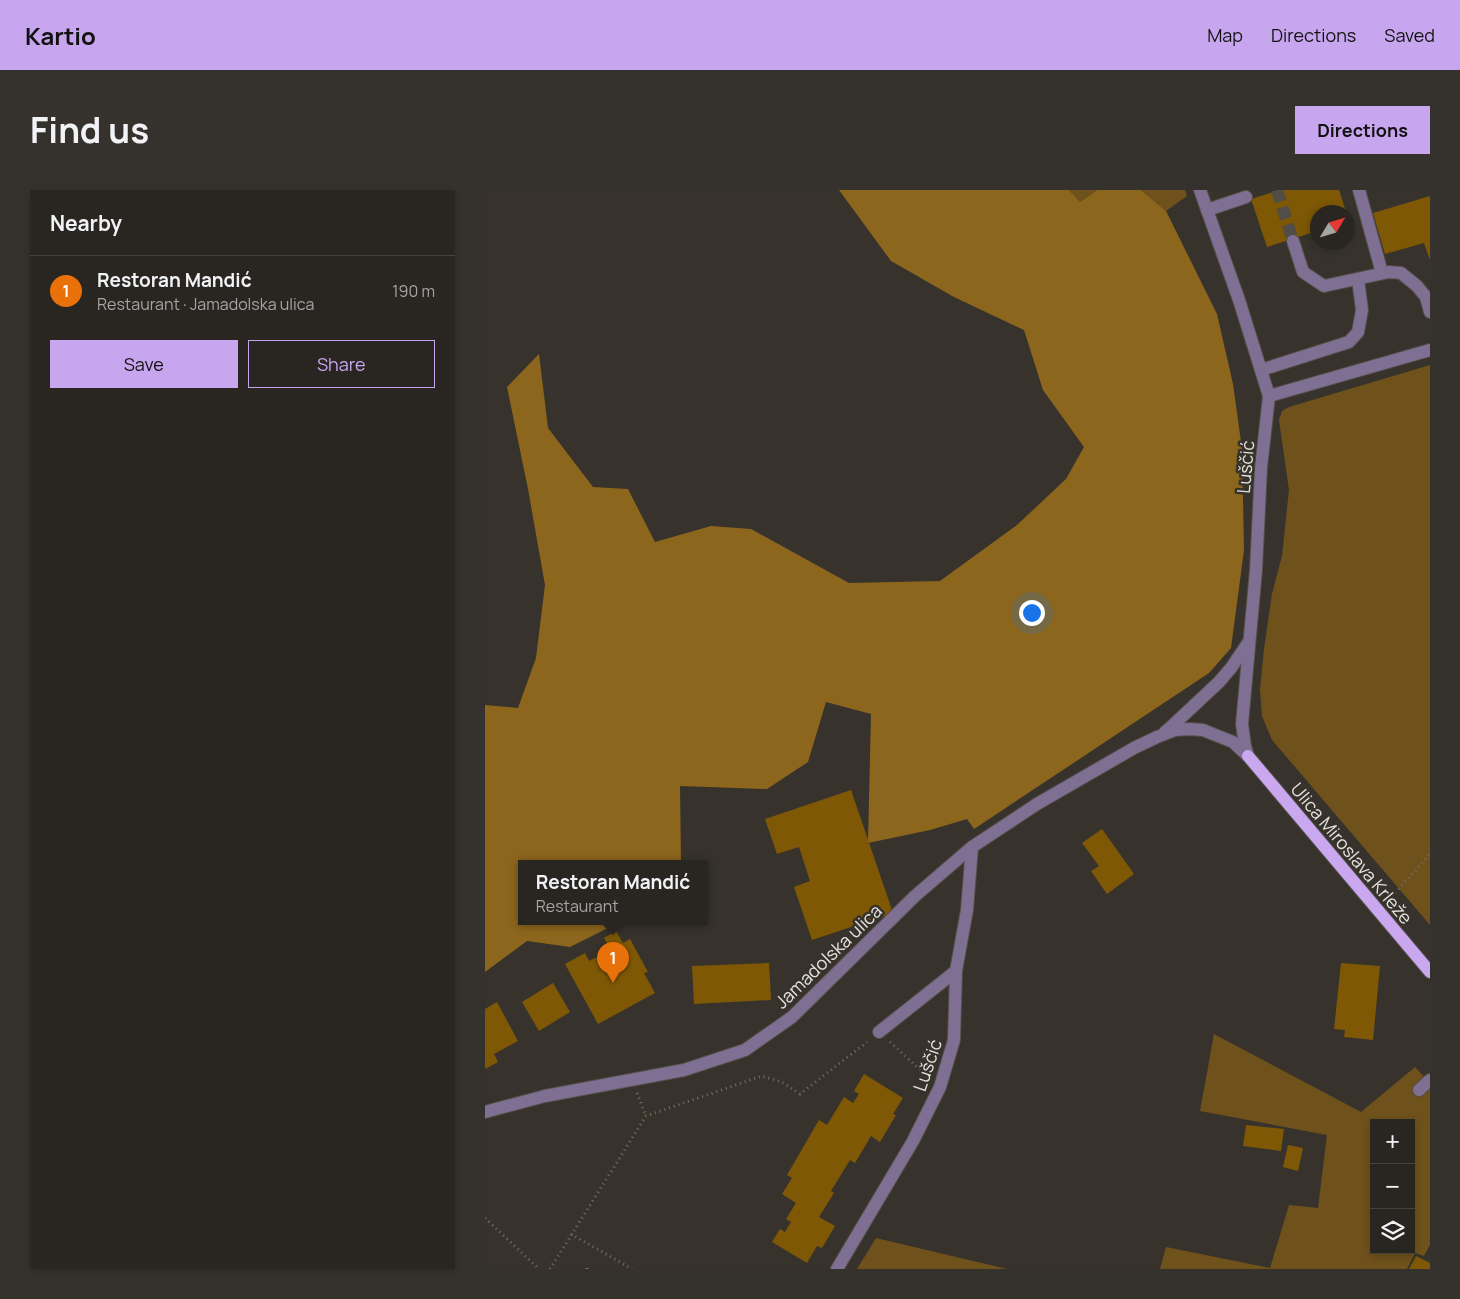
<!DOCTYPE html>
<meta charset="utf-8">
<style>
body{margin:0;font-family:Manrope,sans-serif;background:#35322e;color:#f1f3f6}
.controls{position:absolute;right:15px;bottom:15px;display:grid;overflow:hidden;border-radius:0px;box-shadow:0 2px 8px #0003}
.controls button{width:45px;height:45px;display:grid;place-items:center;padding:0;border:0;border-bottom:1px solid #45433f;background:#292621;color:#f1f3f6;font:25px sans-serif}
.compass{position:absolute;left:825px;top:15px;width:45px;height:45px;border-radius:50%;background:#292621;box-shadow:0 2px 8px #0003;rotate:52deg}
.you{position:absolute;left:546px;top:422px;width:18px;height:18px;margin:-12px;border:4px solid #fff;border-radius:50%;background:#1a73e8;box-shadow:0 0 0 8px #1a73e833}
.badge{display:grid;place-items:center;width:32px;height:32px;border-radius:50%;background:#c8a6ef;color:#fff;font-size:16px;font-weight:700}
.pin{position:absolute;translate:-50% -41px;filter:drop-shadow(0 1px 2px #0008)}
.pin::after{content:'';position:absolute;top:26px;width:18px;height:15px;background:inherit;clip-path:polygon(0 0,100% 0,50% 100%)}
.popup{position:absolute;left:33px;top:670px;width:190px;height:65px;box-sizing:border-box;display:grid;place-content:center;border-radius:0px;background:#292621;filter:drop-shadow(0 1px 4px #0005);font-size:16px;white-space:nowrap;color:#a5a5a5}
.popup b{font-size:19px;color:#f1f3f6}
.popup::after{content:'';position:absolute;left:50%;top:100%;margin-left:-10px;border:10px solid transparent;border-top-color:#292621}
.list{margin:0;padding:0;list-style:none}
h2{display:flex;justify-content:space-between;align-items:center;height:65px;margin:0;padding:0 20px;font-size:21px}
h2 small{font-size:16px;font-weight:400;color:#a5a5a5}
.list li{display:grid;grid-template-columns:32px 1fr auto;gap:15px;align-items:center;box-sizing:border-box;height:70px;padding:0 20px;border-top:1px solid #45433f}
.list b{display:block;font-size:19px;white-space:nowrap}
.list p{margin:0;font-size:16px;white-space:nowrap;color:#a5a5a5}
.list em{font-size:16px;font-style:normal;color:#a5a5a5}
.actions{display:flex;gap:10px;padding:15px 20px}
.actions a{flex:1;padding:11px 0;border:1px solid #c8a6ef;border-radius:0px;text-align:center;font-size:18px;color:#c8a6ef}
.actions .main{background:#c8a6ef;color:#111}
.icon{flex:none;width:28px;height:28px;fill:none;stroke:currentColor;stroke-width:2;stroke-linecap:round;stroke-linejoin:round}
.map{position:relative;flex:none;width:945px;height:1079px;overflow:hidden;border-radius:0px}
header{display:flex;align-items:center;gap:30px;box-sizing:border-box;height:70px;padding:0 25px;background:#c8a6ef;color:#111}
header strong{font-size:24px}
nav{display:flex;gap:28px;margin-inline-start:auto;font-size:18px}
.intro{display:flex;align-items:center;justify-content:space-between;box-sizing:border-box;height:120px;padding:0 30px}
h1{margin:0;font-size:35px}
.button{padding:12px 22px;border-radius:0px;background:#c8a6ef;color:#111;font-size:18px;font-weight:700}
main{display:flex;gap:30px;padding:0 30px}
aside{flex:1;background:#292621;border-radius:0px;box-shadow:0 2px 8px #0003}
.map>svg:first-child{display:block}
.green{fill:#6f511b;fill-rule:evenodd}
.forest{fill:#8d661d}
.building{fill:#7e5805}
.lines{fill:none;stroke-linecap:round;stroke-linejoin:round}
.minor-tunnel{stroke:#514d47;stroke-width:12;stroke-dasharray:12 6;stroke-linecap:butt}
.minor-casing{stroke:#534f49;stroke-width:14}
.major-casing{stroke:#534f49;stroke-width:14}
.path{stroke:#736f69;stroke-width:3;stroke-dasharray:1 4;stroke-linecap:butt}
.minor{stroke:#7f6f92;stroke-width:12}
.major{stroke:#caa8f0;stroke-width:12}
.labels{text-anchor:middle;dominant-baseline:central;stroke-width:5;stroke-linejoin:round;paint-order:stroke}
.street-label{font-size:18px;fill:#e6e3df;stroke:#37332c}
</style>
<header>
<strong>Kartio</strong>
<nav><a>Map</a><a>Directions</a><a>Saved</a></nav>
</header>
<div class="intro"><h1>Find us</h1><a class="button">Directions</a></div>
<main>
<aside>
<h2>Nearby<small></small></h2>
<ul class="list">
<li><span class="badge" style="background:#e8710a">1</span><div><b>Restoran Mandić</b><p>Restaurant · Jamadolska ulica</p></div><em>190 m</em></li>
</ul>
<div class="actions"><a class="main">Save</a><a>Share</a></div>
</aside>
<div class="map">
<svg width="945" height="1079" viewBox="0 0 945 1079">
<rect width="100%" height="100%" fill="#37332c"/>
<g class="green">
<path d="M584,0h28l-17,12z"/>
<path d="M656,0h44l2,6 -21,15z"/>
<path d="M945,175v560l-158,-185 -10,-24 -2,-27 4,-40 8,-55 10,-38 7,-66 -10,-70 3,-9 7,-4z"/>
<path d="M729,844l147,78 54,-45 15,16v162l-6,11 -9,-3 -8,16h-247l6,-22 104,21 19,-63 29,3 9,-73 -127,-24zM889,933h37v127h-37z"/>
<path d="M391,1048l131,31h-150z"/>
</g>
<path class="forest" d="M354,0h230l11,12 17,-12h44l25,21 51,103 16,70 9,65 2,101 -13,98 -22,25 -235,156 -7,-10 -37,11 -62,13 3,-129 -45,-12 -18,60 -41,27 -87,-3 1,78h-159v58h98l-50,25 -43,-6 -42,31v-267l33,3 18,-50 9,-73 -17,-96 -21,-102 32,-33 9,74 45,59 35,2 27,53 56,-16 40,3 98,54 91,-2 77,-56 49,-46 18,-32 -41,-57 -19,-60 -70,-33 -63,-36z"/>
<g class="building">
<path d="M795,0h59l7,22h-29v19l-50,16 -16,-48z"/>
<path d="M945,6v64l-6,-17 -39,11 -12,-41z"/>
<path d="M366,600l42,123 -81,27 -18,-53 16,-6 -11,-34 -22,7 -12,-35z"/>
<path d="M617,639l32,45 -27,20 -16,-23 8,-5 -17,-23z"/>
<path d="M131,741l7,12 7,-4 18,33 -4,1 11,20 -57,31 -33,-60 20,-11 4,8 22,-11 -7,-12z"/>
<path d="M284,773l2,37 -77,4 -2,-38z"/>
<path d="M856,773l39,3 -7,74 -29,-3 1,-7 -11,-1z"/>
<path d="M68,793l17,29 -31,19 -17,-29z"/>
<path d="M12,812l21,39 -24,13 4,8 -13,7v-60z"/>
<path d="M379,884l39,24 -10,16 3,1 -16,27 -9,-6 -16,27 -5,-3 -19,31 3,2 -15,24 16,9 -13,22 -5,-2 -10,17 -35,-21 8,-13 5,3 6,-10 -5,-3 10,-16 -14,-9 10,-16 -5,-3 32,-55 8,5 17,-28 9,6 6,-9 -5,-3z"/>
<path d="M761,935l38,4 -3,22 -38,-5z"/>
<path d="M803,955l15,3 -5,23 -15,-4z"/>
<path d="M931,1066l14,7v6h-21z"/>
</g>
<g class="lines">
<path class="minor-tunnel" d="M792,0l16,51"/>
<g class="minor-casing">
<g id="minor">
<path d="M715,0l39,110 30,96 -8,72 -5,102 -14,154 3,22 3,10"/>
<path d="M874,0l23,83"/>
<path d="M722,20l39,-13"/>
<path d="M808,51l10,31 21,14 65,-14 12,1 16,13 9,11 4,15"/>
<path d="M776,180l88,-28 9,-10 4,-22 -4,-31"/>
<path d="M784,206l161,-46"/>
<path d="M680,542l7,-6 47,-44 12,-14 17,-25"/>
<path d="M394,842l77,-61"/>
<path d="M934,900l11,-10"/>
<path d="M0,922l60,-16 139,-26 61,-20 47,-33 123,-121 57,-49 65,-43 97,-56 23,-11 18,-7 15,-1 13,1 30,12 15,14"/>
<path d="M352,1079l76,-128 27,-54 14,-47 2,-69 11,-61 5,-63"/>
</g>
</g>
<g class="major-casing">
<path id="major" d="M763,566l182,216"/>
</g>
<g class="path">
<path d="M910,703l35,-39"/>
<path d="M405,852l38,35"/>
<path d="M152,903l9,23"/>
<path d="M0,1028l54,51"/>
<path d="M86,1044l61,35"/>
<path d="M65,1079l96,-153 116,-40 20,6 18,12 67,-52"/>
<path d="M102,1079v-1"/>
</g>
<use href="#minor" class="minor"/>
<use href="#major" class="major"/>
</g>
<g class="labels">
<g class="street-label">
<text transform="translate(760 277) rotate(-85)">Luščić</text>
<text transform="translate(867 663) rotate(50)">Ulica Miroslava Krleže</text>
<text transform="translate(343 766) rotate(-44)">Jamadolska ulica</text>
<text transform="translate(442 875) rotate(-71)">Luščić</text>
</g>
</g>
</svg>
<div class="controls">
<button>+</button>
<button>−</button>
<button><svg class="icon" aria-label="layers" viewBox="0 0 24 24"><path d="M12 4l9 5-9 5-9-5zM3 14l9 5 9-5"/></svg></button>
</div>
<svg class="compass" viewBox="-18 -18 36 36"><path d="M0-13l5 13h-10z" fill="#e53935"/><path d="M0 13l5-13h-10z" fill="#a5a5a5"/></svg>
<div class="you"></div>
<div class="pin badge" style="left:128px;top:793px;background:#e8710a">1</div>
<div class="popup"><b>Restoran Mandić</b>Restaurant</div>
</div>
</main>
